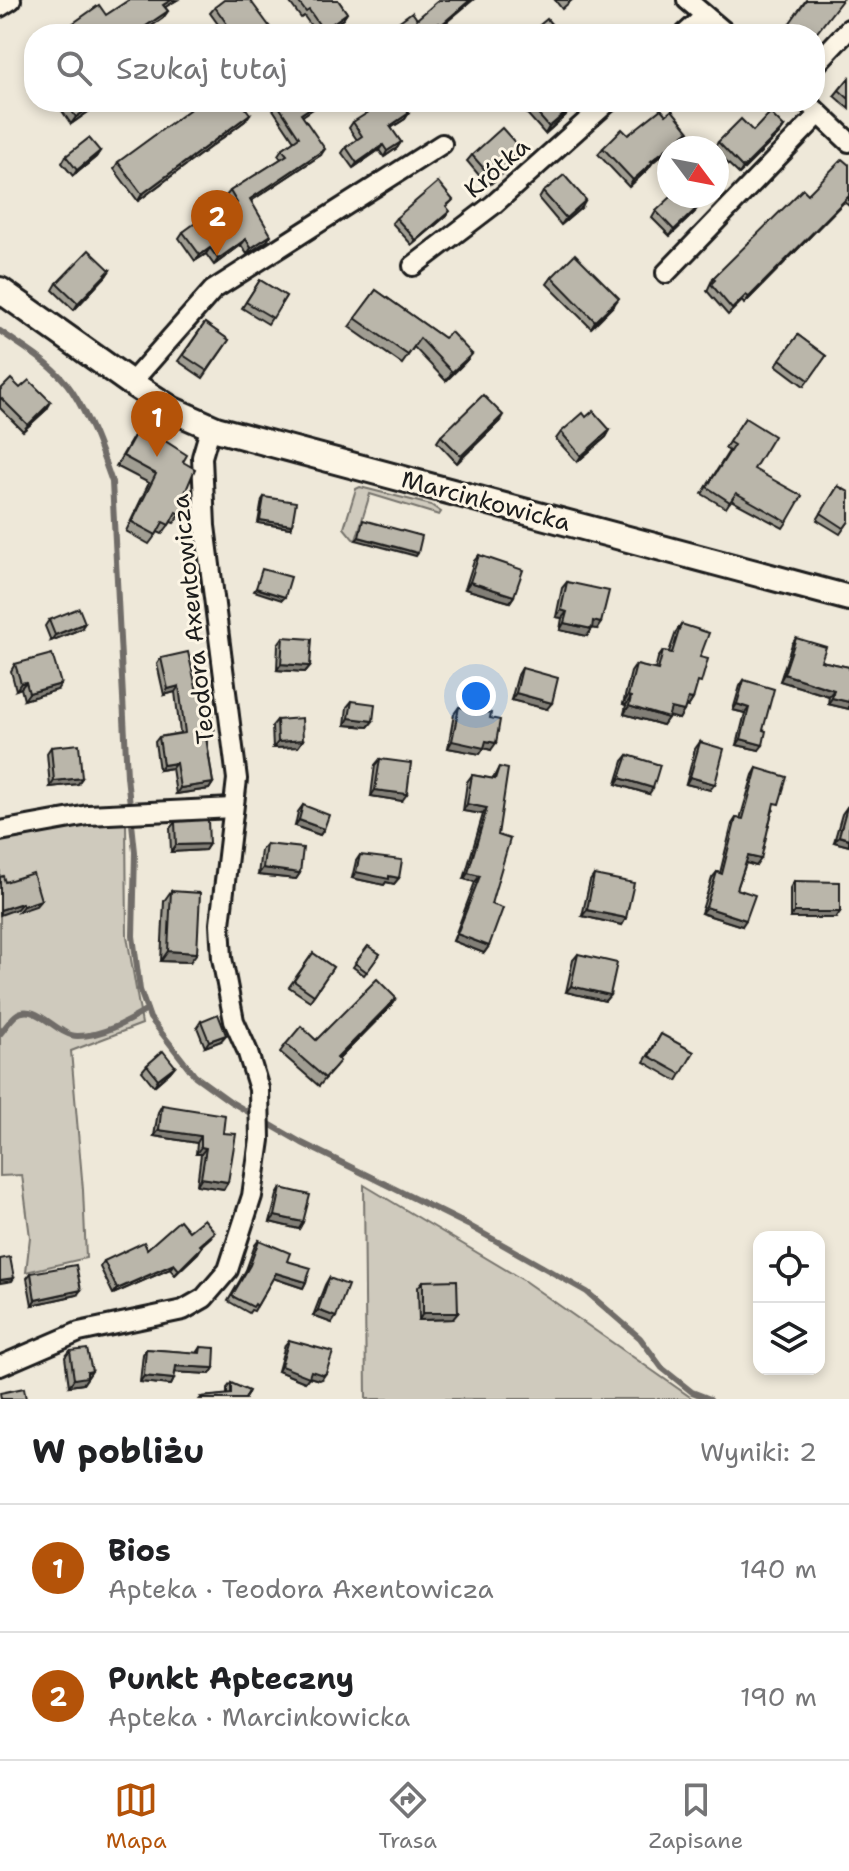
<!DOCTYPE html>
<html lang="pl">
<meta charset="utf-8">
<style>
body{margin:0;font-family:"Shantell Sans",sans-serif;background:#f2f2f2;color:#202124}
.controls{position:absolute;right:24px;bottom:24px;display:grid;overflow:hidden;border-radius:16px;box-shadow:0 4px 12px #0003}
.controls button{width:72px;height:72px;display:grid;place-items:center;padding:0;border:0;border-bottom:2px solid #e0e0e0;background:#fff;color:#202124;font:40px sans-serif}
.compass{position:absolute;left:657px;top:136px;width:72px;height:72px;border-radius:50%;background:#fff;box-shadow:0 4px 12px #0003;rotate:122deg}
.you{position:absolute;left:476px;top:696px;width:28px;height:28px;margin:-20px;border:6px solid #fff;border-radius:50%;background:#1a73e8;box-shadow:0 0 0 12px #1a73e833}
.badge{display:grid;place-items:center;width:52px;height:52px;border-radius:50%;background:#b45309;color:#fff;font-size:26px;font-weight:700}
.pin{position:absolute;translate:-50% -66px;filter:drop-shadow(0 2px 4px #0008)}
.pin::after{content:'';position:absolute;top:42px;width:28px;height:24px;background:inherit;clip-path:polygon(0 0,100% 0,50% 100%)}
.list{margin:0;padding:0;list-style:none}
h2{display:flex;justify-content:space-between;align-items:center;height:104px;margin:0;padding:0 32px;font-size:34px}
h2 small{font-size:26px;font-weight:400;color:#757577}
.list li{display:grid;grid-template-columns:52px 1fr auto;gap:24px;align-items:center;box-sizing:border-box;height:128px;padding:0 32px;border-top:2px solid #e0e0e0}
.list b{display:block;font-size:30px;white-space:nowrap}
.list p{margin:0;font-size:26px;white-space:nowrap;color:#757577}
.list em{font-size:26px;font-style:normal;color:#757577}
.icon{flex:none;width:44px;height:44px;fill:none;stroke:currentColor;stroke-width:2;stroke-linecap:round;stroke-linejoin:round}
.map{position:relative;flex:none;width:849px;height:1399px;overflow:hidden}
.search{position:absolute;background:#fff;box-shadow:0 4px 12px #0003;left:24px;right:24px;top:24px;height:88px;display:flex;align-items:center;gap:20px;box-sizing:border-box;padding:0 28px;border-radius:32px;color:#757577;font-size:30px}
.sheet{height:360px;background:#fff}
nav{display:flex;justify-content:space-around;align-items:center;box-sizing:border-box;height:112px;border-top:2px solid #e0e0e0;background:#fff;font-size:22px;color:#757577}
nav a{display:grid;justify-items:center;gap:4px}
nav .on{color:#b45309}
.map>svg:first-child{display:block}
.green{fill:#cfcabd;stroke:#76736c;stroke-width:2}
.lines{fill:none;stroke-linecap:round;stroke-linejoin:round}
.stream{stroke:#6f6c67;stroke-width:6}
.street-casing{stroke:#1c1c1c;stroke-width:24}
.secondary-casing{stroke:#1c1c1c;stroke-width:30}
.street{stroke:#fcf5e5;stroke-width:18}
.secondary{stroke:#fcf5e5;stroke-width:24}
.wall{fill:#a09d92;stroke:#1c1c1c;stroke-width:2}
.shaded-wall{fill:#827f77;stroke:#1c1c1c;stroke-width:2}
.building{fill:#bab6aa;stroke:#1c1c1c;stroke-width:2}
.labels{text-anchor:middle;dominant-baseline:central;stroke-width:6;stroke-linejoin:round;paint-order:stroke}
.street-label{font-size:24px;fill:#1c1c1c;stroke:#fcf5e5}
</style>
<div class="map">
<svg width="849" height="1399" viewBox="0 0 849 1399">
<rect width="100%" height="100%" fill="#eee8d9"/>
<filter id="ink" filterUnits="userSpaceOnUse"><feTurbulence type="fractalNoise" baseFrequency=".0125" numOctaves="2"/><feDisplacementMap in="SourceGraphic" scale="16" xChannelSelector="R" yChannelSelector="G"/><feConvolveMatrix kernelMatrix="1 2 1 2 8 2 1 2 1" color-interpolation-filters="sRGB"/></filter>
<g filter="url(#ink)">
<g class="green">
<path d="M360,487l71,18 10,7 -2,3 -69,-21 -14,46 -3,-1 -9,-11 12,-39z"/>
<path d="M126,821l1,115 15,88 -71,27 12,139 3,68 -60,14 4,-35 -8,-62 -22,1v-341l48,-10z"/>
<path d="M364,1185l159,95 170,119h-327z"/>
</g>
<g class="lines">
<g class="stream">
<path d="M0,331c24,17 55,34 72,60 18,28 29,60 40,91l15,294 8,76 -2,84 7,54 10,28 45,58 36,26 71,41 166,82 119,67 53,46 22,30 30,24 18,7"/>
<path d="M0,1034c5,-6 10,-14 16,-19 19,-15 42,22 62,21 24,0 49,-14 69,-26"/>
</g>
<g class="street-casing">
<g id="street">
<path d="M687,0l40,34"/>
<path d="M0,7l11,-7"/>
<path d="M685,34l20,-18"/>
<path d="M815,65l34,-36"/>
<path d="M807,102l42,40"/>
<path d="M413,266l80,-61 115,-103"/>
<path d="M666,273l153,-159"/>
<path d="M131,383l82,-93 229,-146"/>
<path d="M0,831l88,-16 145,-7"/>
<path d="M0,1366l79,-34 104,-22 21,-12 24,-28 24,-74 8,-56 -1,-51 -12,-39 -13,-29 -12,-63 -2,-34 17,-145 -32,-253 -3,-69 9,-31"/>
</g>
</g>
<g class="secondary-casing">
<path id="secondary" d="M0,290l131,93 42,27 43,19 633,169"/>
</g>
<use href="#street" class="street"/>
<use href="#secondary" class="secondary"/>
</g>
<g class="wall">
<path d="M129,0h48l-12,7 3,4 -5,7 -15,10 -79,4 -1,-2 4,-6 34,-9z"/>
<path d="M288,0h50l9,13 -4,6 -21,15h-5l-13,-18 -3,2z"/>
<path d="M555,0h17l-10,9z"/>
<path d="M215,7l60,27h-50l-15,-21z"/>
<path d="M34,55v25l-8,-9z"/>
<path d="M849,78v31l-15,-13z"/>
<path d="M56,102h44l-2,3 -27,19z"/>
<path d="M268,102h55l-21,14 19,39 -70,46 16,40 -20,13 -6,-9 -27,20 -8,-11 -11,7 -16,-23 4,-6 30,-14 18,-12 -6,-9 5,-6 51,-32 -3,-4 4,-6 12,-8z"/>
<path d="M524,102h40l6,7 -4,6 -21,19 -24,-27z"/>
<path d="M409,113l-4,6 -14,9 10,14 -4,6 -13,9 -5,-7 -26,18 -11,-15 4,-6 11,-7 -8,-12 4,-6z"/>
<path d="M250,114l-5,7 -107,80 -24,-32 4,-7z"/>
<path d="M784,127l-5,7 -40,40 -22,-21v-5h-3l4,-6 35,-11z"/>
<path d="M628,135l56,2 -13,11h-2v1l-16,13 -5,7 -19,18 -31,-33 5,-6z"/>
<path d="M100,151l-4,6 -23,19 -11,-13 4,-7z"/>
<path d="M515,154l-6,5 3,3 -4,7 -20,17 -21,-25 5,-6z"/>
<path d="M849,165v41l-5,-4 -100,102 -2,-3 -14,14 -21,-24 6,-13 95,-84z"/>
<path d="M543,192l39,15 -21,18 -22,-26z"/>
<path d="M453,200l-7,7v9l-34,29 -20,-22 4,-5z"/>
<path d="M656,211l38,2 -24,23 -18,-18z"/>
<path d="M110,270l-4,6 -32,34 -21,-20 4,-7z"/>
<path d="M552,277l62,28 -23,23 -44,-44z"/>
<path d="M260,280l26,16 -18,28 -26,-16z"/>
<path d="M376,290l68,48 28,16 -7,8 -19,19 -32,-34 -12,17 -53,-37z"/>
<path d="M205,323l24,17 -26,38 -25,-17z"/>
<path d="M798,335l28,21 -22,30 -28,-21z"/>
<path d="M0,390l47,19 -24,22 -23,-23z"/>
<path d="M586,417l24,13 -4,7 -29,25 -21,-23 5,-7z"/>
<path d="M745,418l9,51 33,53 -4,6 -52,-28 -5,8 -24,-14 27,-43 -4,-3z"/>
<path d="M499,422l-42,41 -20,-21 4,-6z"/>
<path d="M138,429l45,33 1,33 -3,19 -7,9 -3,-1 -9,12 -4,-2 -9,12 -23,-13 23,-48 -33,-17z"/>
<path d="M838,486l11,35 -9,13 -23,-14z"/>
<path d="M264,497l26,31 -32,-5 4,-23z"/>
<path d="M479,555l35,41 -4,6 -45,-13 9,-28z"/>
<path d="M567,582l30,47 -5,-1 -5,8 -27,-6 2,-12 -6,-1 6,-29z"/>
<path d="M49,620l32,9 -30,12 -6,-15z"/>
<path d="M681,624l19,33 -7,42 -5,8 -2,-1 -7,13 -10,-3 -6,9 -39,-11 2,-9 -3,-1 8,-32 5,-7 19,5 3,-12 5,-7 6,1 7,-20z"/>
<path d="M283,637l27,29 -5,6 -28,-2 1,-26z"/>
<path d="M796,638l25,23 28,6v42l-21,-5 1,-8 -49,-15 12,-37z"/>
<path d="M161,658l37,38 16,34 -4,6h-4l7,47 -4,6 -33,5 -4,-26 -13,2 -4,-28 4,-5 21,-4 -5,-41 -11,3 -7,-31z"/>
<path d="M15,664l42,26 -33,10 -3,-12 -5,2 -5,-19z"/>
<path d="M522,668l25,41 -36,-9 7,-25z"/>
<path d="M744,680l19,50 -4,20 -22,-5 8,-32 -12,-3 7,-24z"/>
<path d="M352,701l21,20 -5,6 -23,-2 2,-18z"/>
<path d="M459,707l31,11 1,32 -7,-2 -4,6 -32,-6 6,-34z"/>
<path d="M277,720l26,20 -5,7 -25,1 -1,-22z"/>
<path d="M700,742l10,48 -24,-6 9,-35z"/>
<path d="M51,747l27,37 -28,3 -3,-34z"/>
<path d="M628,755l21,39 -33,-10 7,-23z"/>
<path d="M380,759l22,42 -31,-5 4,-31z"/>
<path d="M499,767l-1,68 -7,69 -2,42 -5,7 -31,-12 22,-59 -11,-3 19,-65 -20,-3 4,-29 5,-7 21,4z"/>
<path d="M757,768l17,43 -1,-1 -17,56 -10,-3 -9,26 5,37 -41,-13 11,-35 5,-6 3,1 12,-49 4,-6 4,1 13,-44z"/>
<path d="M303,805l21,24 -4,6 -25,-9 3,-14z"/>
<path d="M847,807l2,1v38l-15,-4 8,-28z"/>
<path d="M175,822l34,22 -4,6 -34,2 -1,-24z"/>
<path d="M266,844l34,29 -4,6 -38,-4 3,-25z"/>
<path d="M360,855l39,23 -5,6 -8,-2 -2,3 -32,-7 4,-17z"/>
<path d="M594,875l32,43 -4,7 -40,-9 8,-35z"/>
<path d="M794,881l42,37h-46v-30z"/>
<path d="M171,891l19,71 -29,-1 3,-60z"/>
<path d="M368,946l12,8 -16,21 -11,-8z"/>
<path d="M313,953l20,14 -23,34 -21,-14z"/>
<path d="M578,954l32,41 -5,6 -39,-9 7,-32z"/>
<path d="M396,998l-6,9 -52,53 -4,9 -15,17 -39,-34 6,-8 30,-4z"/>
<path d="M201,1021l20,20 -16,6 -8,-20z"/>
<path d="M661,1034l20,40 -4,7 -33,-19z"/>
<path d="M147,1065l28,1 -5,6 -16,14 -12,-15z"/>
<path d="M162,1105l61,28 1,56 -27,-4 4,-31h-5l1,-11 -43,-7 4,-24z"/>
<path d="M281,1188l22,34 -4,7 -29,-7 7,-27z"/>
<path d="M189,1231l22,6 -10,9 -3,7 -23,22 -5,-6 -57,25 -13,-27 4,-6 43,-12z"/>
<path d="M259,1240l28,21 19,21 -3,6 -30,-10 -19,33 -3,-1 -2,3 -21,-12 18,-31 9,-25z"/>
<path d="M31,1273l46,22 -45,10 -5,-27z"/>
<path d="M329,1278l3,45 -19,-7 12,-31z"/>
<path d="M423,1281l30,38 -34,1 -1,-33z"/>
<path d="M289,1340l33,39 -3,1 -10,-3 -4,5 -27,-11 7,-26z"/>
<path d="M201,1347l13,21 -4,6 -35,-2 -1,7 -3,6 -31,-3 3,-28 3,-5 51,4z"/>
<path d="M70,1351l22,20 -9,13 -14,2 -4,-29z"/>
<path d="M231,1383l14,16h-45l2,-2 25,-2v-7z"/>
</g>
<g class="shaded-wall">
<path d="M171,0h6l-18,11 4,-6z"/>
<path d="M470,0h3l-37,31 5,-6z"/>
<path d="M168,11l-5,7 -21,15 4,-7z"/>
<path d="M347,13l-4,6 -23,15 3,-4z"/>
<path d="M439,23l-4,6 -7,5h-4z"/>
<path d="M98,102h2l-2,3 -27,19 5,-7z"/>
<path d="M319,102h4l-26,18 4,-6z"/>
<path d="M570,109l-4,6 -21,19 4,-7z"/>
<path d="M409,113l-4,6 -19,12 4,-5z"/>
<path d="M250,114l-5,7 -107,80 4,-7z"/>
<path d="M784,127l-5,7 -40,40 4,-6z"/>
<path d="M689,131l-5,6 -13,11h-2v1l-22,18 4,-6z"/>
<path d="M401,142l-4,6 -13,9 3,-6z"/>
<path d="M383,145l-4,5 -26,18 4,-5z"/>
<path d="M325,149l-4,6 -76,50 5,-6z"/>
<path d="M100,151l-4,6 -23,19 4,-6z"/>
<path d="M512,162l-4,7 -20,17 5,-7z"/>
<path d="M653,162l-5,7 -19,18 4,-7z"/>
<path d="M848,195l-4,7 -100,102 5,-7z"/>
<path d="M586,200l-4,7 -21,18 5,-7z"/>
<path d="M698,207l-4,6 -24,23 4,-6z"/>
<path d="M450,211l-4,5 -34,29 4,-5z"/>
<path d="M271,235l-4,6 -20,13 4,-6z"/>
<path d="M246,239l-5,6 -27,20 4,-6z"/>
<path d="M210,248l-4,6 -11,7 5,-6z"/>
<path d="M110,270l-4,6 -32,34 4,-7z"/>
<path d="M619,298l-5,7 -23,23 4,-7z"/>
<path d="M472,354l-7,8 -19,19 6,-9z"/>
<path d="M51,402l-4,7 -24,22 5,-6z"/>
<path d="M503,415l-4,7 -42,41 4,-7z"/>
<path d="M610,430l-4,7 -29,25 4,-6z"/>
<path d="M260,520l32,5 -2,3 -32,-5z"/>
<path d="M359,537l59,16 -2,3 -60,-16z"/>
<path d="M470,582l44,14 -4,6 -45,-13z"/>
<path d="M256,588l29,9 -3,3 -28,-9z"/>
<path d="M561,610l6,2 -5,6 -6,-1z"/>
<path d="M593,621l8,2 -4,6 -8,-1z"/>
<path d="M85,623l-4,6 -30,12 4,-6z"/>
<path d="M564,623l28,6 -5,7 -27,-6z"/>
<path d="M281,664l29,2 -5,6 -28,-2z"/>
<path d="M784,674l50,16 -5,6 -49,-15z"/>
<path d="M26,682l-5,6 -5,2 5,-7z"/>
<path d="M61,684l-4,6 -33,10 5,-7z"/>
<path d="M179,686l-4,6 -11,3 4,-6z"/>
<path d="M516,693l36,10 -5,6 -36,-9z"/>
<path d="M628,696l3,1 -5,8 -3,-1z"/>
<path d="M688,698l5,1 -5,8 -5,-2z"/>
<path d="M832,698l17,4v7l-21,-5z"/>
<path d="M737,704l12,4 -4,5 -12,-3z"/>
<path d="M629,706l39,12 -5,7 -39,-11z"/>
<path d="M671,708l13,3 -5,8 -14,-4z"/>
<path d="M349,718l24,3 -5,6 -23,-2z"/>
<path d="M214,730l-4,6 -9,1 4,-6z"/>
<path d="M741,739l22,6 -4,5 -22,-5z"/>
<path d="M303,740l-5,7 -25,1 5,-6z"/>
<path d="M452,741h34l10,2 -5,7 -7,-2 -4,6 -32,-6z"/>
<path d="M176,763l-4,5 -13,2 4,-5z"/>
<path d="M690,777l25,7 -5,6 -24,-6z"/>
<path d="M82,778l-4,6 -28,3 4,-6z"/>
<path d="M620,778l33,10 -4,6 -33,-10z"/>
<path d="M213,783l-4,6 -33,5 4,-6z"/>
<path d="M375,790l32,4 -5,7 -31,-5z"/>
<path d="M467,804l20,4 -4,6 -20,-3z"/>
<path d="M299,820l25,9 -4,6 -25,-9z"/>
<path d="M839,836l10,3v7l-15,-4z"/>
<path d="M209,844l-4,6 -34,2 5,-7z"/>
<path d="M748,856l13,3 -5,7 -12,-4z"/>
<path d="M263,868l37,5 -4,6 -38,-4z"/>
<path d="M356,872l33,4 10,2 -5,6 -8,-2 -2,3 -32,-7z"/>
<path d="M468,873l12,3 -5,6 -11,-3z"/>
<path d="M41,900l-5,6 -18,6 5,-6z"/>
<path d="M22,903l-5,6 -17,6v-5z"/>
<path d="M706,907l40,13 -4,6 -41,-13z"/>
<path d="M587,910l39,8 -4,7 -40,-9z"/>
<path d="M794,912h46l-4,6h-46z"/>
<path d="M457,934l32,12 -5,7 -31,-12z"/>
<path d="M168,951l29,2 -7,9 -29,-1z"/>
<path d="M571,986l39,9 -5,6 -39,-9z"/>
<path d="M396,998l-6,9 -59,60 6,-9z"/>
<path d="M226,1035l-5,6 -16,6 4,-6z"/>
<path d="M175,1066l-5,6 -16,14 4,-7z"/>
<path d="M159,1130l42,6 -4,7 -43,-7z"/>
<path d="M201,1147l5,1 -5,6h-5z"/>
<path d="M201,1178l27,4 -4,7 -27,-4z"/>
<path d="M275,1216l28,6 -4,7 -29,-7z"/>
<path d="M202,1247l-4,6 -23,22 4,-5z"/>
<path d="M174,1264l-4,5 -57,25 4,-5z"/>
<path d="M276,1273l30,9 -3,6 -30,-10z"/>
<path d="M14,1278l-2,3 -12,2v-3z"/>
<path d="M81,1290l-4,5 -45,10 3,-5z"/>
<path d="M318,1310l18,7 -4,6 -19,-7z"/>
<path d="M423,1313h35l-5,6 -34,1z"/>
<path d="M176,1366l38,2 -4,6 -38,-2z"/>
<path d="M281,1366l30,5 15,2 -4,6 -3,1 -10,-3 -4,5 -27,-11z"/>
<path d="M92,1371l-9,13 -14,2 5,-7 13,-7z"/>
<path d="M144,1376l30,3 -3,6 -31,-3z"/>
</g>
<g class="building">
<path d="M129,0h42l-8,5 5,6 -22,15 4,6 -3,2h-81l9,-6 -3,-4 27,-19 7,10z"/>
<path d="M224,0h26l25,34h-41l-19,-27z"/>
<path d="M297,0h41l9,13 -24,17 -14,-20 -3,2z"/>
<path d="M439,0h31l-29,25 -2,-2 -15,11h-42l30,-22 5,7z"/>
<path d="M806,0h36l-27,35v-1h-33z"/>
<path d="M547,19l13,15h-31z"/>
<path d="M34,56v13l-4,-5z"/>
<path d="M849,78v21l-10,-9z"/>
<path d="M65,102h33l-22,15z"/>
<path d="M200,102h41l9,12 -108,80 -24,-32z"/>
<path d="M276,102h43l-18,12 24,35 -75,50 21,36 -20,13 -5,-9 -28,20 -8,-11 -10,7 -17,-23 26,-19 4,5 24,-15 -7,-12 57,-36 -5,-6 17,-12z"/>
<path d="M385,102h17l7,11 -19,13 11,16 -14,9 -4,-6 -26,18 -11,-16 16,-11 -9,-14z"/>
<path d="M527,102h37l6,7 -21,18z"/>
<path d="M661,109l5,6 6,-5 17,21 -38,30 2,1 -20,18 -30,-32 19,-19 6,6z"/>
<path d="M770,113l14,14 -41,41 -25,-26 23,-23 12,12z"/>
<path d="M502,128l17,19 -11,10 4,5 -19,17 -21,-24z"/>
<path d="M89,138l11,13 -23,19 -11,-14z"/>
<path d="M842,159l7,6v31l-100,101 -3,-2 -14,14 -21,-25 4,-4 -2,-2 90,-89 5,5z"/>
<path d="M564,175l22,25 -20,18 -23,-26z"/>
<path d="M438,182l15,18 -7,6 4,5 -34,29 -20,-22z"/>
<path d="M672,196h16l10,11 -24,23 -18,-19z"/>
<path d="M89,250l21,20 -32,33 -21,-20z"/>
<path d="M575,254l44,44 -24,23 -43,-44z"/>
<path d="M260,280l26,16 -13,22 -27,-16z"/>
<path d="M376,290l68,48 7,-6 21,22 -20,18 -32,-34 -12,17 -53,-37z"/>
<path d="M205,323l24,17 -22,31 -24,-16z"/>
<path d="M798,335l28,21 -17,24 -29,-21z"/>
<path d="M11,379l9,9 9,-8 22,22 -23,23 -28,-28v-7z"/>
<path d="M483,395l20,20 -42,41 -20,-20z"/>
<path d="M593,411l17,19 -29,26 -20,-24 22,-19 3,4z"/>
<path d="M745,418l29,18 -20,33 48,27 -15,26 -51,-29 -6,9 -23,-15 27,-42 -5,-3z"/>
<path d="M138,429l23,12 1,-2 25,16 -4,7 12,7 -11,26 5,3 -8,16 -5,-2 -7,13 -6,-3 -7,13 -24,-13 24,-48 -33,-18z"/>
<path d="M838,486l11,6v29l-5,7 -23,-15z"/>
<path d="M264,497l32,5 -4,23 -32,-5z"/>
<path d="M363,520l59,16 -4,17 -59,-16z"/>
<path d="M479,555l44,15 -9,26 -44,-14z"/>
<path d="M262,569l29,8 -6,20 -29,-9z"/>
<path d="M567,582l42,9 -8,32 -8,-2 -1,8 -28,-6 3,-11 -6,-2z"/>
<path d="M79,608l6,15 -30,12 -6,-15z"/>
<path d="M681,624l28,9 -9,24 8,2 -7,24 -3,-1 -5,17 -5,-1 -4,13 -13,-3 -3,10 -39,-12 2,-9 -3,-1 8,-31 22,5 5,-19 9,2z"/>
<path d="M283,637l29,2 -2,27 -29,-2z"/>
<path d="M796,638l30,9 -5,14 28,6v35l-17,-4 2,-8 -50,-16z"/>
<path d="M188,652l10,44 11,-1 5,35 -9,1 8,52 -33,5 -4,-25 -13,2 -4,-28 26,-4 -6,-47 -11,3 -7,-31z"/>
<path d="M52,654l9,30 -32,9 -3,-11 -5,1 -6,-19z"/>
<path d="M522,668l36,10 -6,25 -36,-10z"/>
<path d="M744,680l30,9 -11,41 3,1 -3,14 -22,-6 8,-31 -12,-4z"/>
<path d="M352,701l23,3 -2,17 -24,-3z"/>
<path d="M459,707l32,6 -1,5 10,2 -4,23 -10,-2 -2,7 -32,-7z"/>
<path d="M302,718l1,22 -25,2 -1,-22z"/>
<path d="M700,742l24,7 -9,35 -25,-7z"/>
<path d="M79,744l3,34 -28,3 -3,-34z"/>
<path d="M628,755l32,10 -7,23 -33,-10z"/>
<path d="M380,759l31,4 -4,31 -32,-4z"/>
<path d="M499,767l9,2 -10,66 12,4 -19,65 12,4 -14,38 -32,-12 23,-58 -12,-3 19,-65 -20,-4 5,-29 23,4z"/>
<path d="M757,768l30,9 -8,27 -5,-1 -13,56 -13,-3 -11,33 18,6 -9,25 -40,-13 11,-35 5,2 14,-56 7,1z"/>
<path d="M303,805l26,10 -5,14 -25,-9z"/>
<path d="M847,807l2,1v31l-10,-3z"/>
<path d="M208,820l1,24 -33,1 -1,-23z"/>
<path d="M266,844l37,4 -3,25 -37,-5z"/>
<path d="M360,855l42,5 -3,18 -10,-2v3l-33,-7z"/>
<path d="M33,873l8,27 -18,6 -1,-3 -22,7v-33l3,-1 2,6z"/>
<path d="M594,875l40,8 -8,35 -39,-8z"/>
<path d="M794,881l46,1v30h-46z"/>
<path d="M171,891l29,2 -3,60 -29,-2z"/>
<path d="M368,946l12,8 -13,18 -12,-9z"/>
<path d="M313,953l20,14 -19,28 -20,-14z"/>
<path d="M578,954l39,9 -7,32 -39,-9z"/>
<path d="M377,979l19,19 -59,60 3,3 -15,17 -39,-34 15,-18 15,14z"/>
<path d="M218,1014l8,21 -17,6 -8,-20z"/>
<path d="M661,1034l33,18 -13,22 -32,-18z"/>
<path d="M163,1051l12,15 -17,13 -11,-14z"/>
<path d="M162,1105l63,10 -2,18 13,1 -8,48 -27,-4 5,-30 -5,-1v-11l-42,-6z"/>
<path d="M281,1188l29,7 -7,27 -28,-6z"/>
<path d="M204,1219l11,13 -15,13 2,2 -23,23 -5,-6 -57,25 -13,-28 40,-19 3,7 33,-29 9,11z"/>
<path d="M259,1240l31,13 -3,8 24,7 -5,14 -30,-9 -19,33 -2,-2 -2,3 -21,-11 18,-31z"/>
<path d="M10,1257l4,21 -14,2v-21z"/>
<path d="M76,1265l5,25 -46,10 -4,-27z"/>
<path d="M329,1278l19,7 -12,32 -18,-7z"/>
<path d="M457,1280l1,33h-35v-32z"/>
<path d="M289,1340l44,12 -7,21 -3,2 -12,-4 -2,6 -28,-11z"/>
<path d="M201,1347l14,1 -1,20 -38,-2 -2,13 -30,-3 2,-27 54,4z"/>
<path d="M87,1349l5,22 -5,1v5l-13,2 -4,-28z"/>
<path d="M231,1383l18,8 -4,8h-39l-4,-2 29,-3z"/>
<path d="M24,1388l2,11h-25l-1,-6z"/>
</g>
</g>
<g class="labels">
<g class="street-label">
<text transform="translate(497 168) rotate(-41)">Krótka</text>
<text transform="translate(486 501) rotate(15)">Marcinkowicka</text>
<text transform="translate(193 619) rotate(-96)">Teodora Axentowicza</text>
</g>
</g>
</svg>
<div class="controls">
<button><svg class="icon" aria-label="locate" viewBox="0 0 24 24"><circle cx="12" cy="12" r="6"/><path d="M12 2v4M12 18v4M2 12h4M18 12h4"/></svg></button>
<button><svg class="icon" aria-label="layers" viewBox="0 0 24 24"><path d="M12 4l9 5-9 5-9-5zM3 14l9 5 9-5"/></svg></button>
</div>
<svg class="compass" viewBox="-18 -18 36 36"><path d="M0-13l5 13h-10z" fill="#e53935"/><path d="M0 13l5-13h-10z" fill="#757577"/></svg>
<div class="you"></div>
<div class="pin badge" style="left:157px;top:457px">1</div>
<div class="pin badge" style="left:217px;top:256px">2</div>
<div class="search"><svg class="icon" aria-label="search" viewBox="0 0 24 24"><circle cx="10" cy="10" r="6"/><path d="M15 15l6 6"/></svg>Szukaj tutaj</div>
</div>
<section class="sheet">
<h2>W pobliżu<small>Wyniki: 2</small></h2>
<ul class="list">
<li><span class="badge">1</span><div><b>Bios</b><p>Apteka · Teodora Axentowicza</p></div><em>140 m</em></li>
<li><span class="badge">2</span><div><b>Punkt Apteczny</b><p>Apteka · Marcinkowicka</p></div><em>190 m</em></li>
</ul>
</section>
<nav>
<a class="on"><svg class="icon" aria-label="map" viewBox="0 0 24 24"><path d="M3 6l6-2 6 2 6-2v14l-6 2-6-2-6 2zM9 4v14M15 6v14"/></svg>Mapa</a>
<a><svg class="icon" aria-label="directions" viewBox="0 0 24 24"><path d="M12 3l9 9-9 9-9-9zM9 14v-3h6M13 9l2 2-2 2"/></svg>Trasa</a>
<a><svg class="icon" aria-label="saved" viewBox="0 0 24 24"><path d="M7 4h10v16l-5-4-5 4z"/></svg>Zapisane</a>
</nav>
